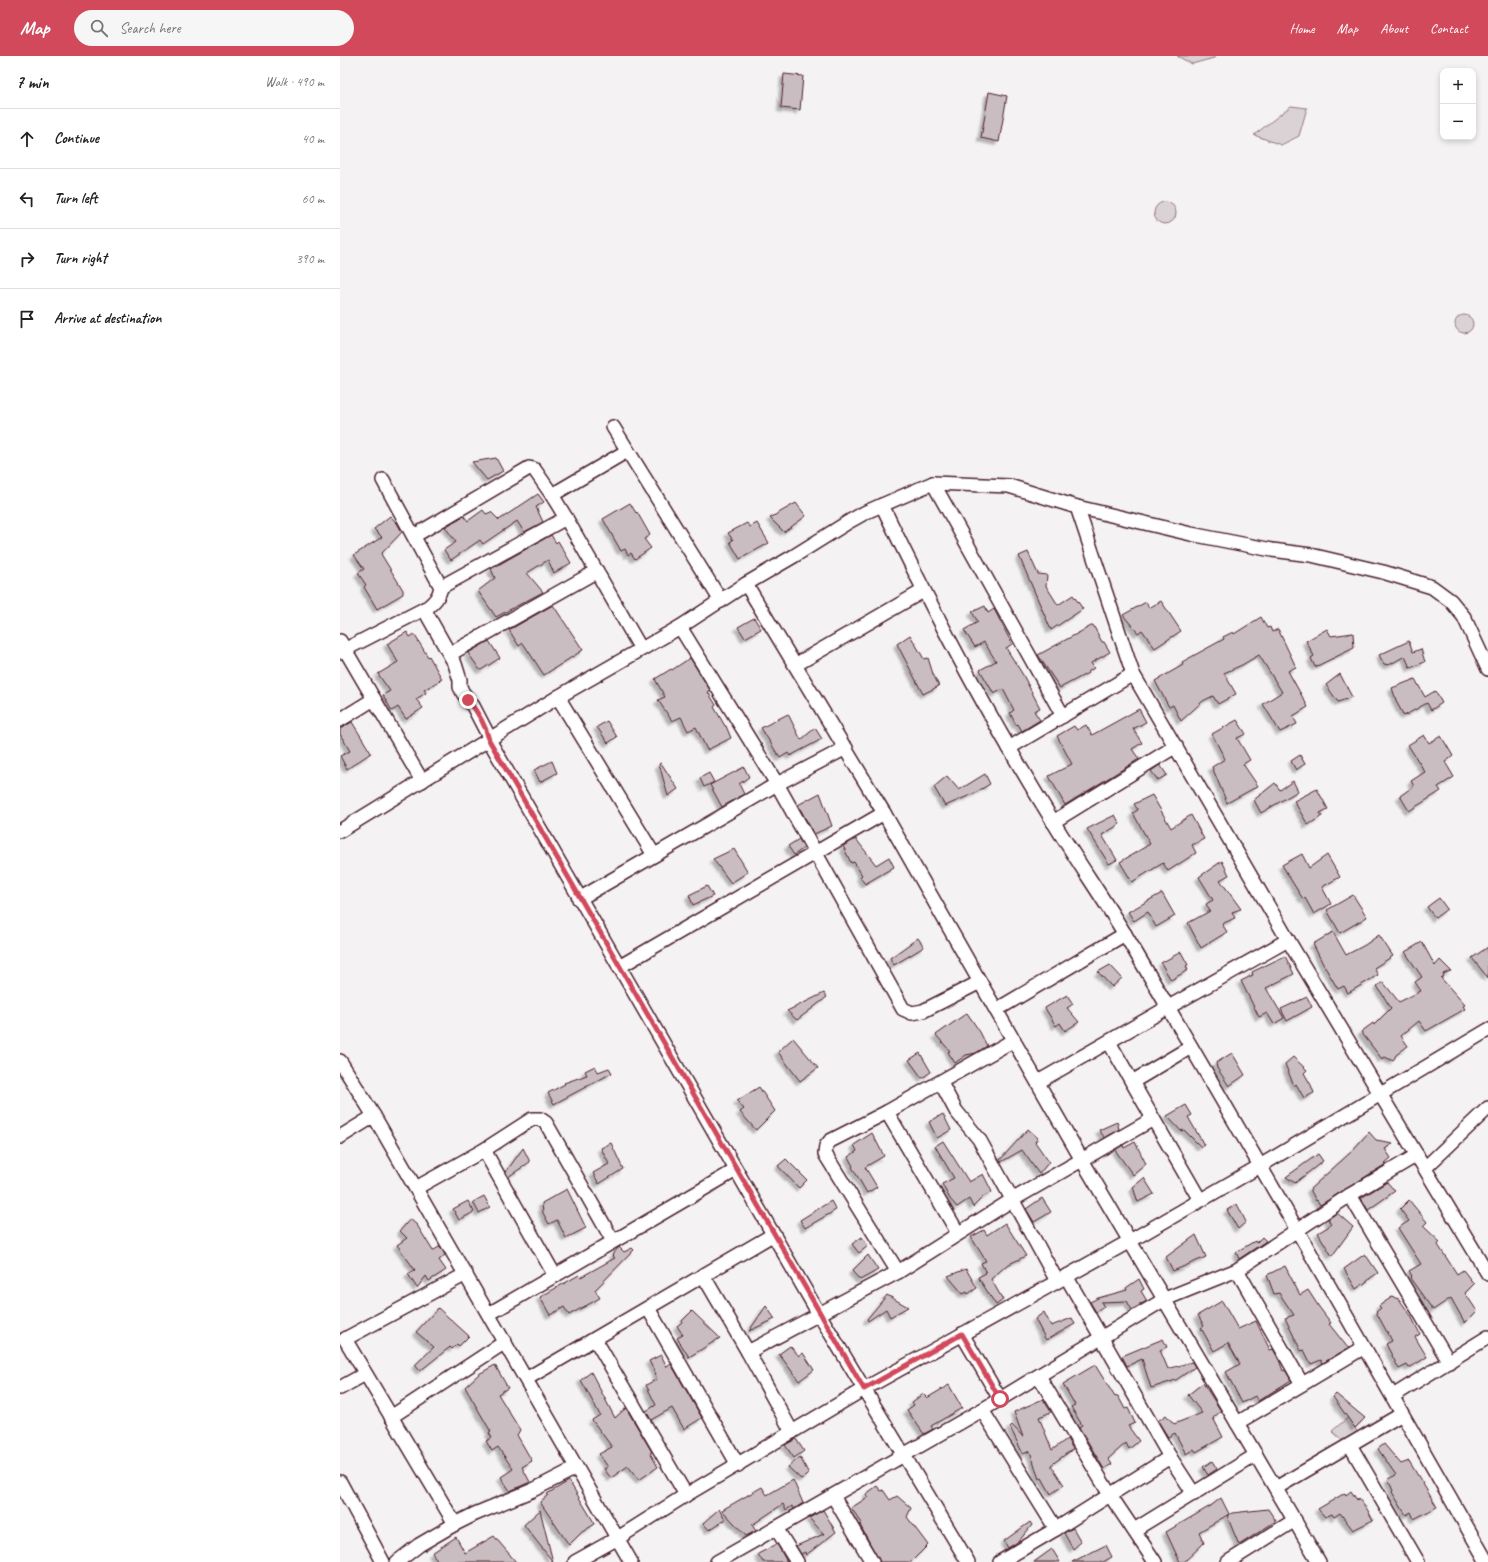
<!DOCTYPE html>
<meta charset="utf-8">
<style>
body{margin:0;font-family:Caveat,sans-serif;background:#f6f6f6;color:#222}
.controls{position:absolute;right:12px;top:12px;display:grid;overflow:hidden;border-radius:8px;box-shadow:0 2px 6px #0003}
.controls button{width:36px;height:36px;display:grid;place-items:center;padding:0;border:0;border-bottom:1px solid #e0e0e0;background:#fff;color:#222;font:20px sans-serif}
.stop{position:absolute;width:12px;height:12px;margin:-9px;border:3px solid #d1495b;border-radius:50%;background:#fff}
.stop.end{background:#d1495b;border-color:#fff;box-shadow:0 1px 4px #0008}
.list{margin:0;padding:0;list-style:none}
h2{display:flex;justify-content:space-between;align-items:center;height:52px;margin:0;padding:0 16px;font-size:17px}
h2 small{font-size:13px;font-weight:400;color:#767676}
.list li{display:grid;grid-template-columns:26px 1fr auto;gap:12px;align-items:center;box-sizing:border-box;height:60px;padding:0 16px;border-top:1px solid #e0e0e0}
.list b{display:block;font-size:15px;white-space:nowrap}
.list em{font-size:13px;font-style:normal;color:#767676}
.icon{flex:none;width:22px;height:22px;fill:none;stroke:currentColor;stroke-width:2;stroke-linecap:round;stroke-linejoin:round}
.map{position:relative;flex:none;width:1148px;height:1506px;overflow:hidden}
header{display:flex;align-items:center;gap:24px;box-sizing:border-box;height:56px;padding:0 20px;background:#d1495b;color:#fff}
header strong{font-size:19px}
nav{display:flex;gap:22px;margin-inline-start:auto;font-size:14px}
.search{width:280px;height:36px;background:#f6f6f6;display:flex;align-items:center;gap:10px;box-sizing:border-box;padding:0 14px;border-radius:22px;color:#767676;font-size:15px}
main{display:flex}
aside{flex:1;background:#fff}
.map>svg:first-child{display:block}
.green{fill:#dbd2d5;stroke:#927880}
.building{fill:#cabdc1;stroke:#4a1f2b;filter:url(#shadow)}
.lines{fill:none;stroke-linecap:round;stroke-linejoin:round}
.street-casing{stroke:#4a1f2b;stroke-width:16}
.street{stroke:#fff;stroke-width:13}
.route{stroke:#d1495b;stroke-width:5}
</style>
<header>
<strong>Map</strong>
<div class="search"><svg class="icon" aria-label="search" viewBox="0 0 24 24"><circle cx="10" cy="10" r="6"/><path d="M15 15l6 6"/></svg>Search here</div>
<nav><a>Home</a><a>Map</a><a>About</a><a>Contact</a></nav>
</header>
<main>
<aside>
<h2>7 min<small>Walk · 490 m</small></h2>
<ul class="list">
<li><svg class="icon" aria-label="ahead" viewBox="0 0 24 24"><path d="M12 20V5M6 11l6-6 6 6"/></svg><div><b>Continue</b></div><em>40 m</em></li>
<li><svg class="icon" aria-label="left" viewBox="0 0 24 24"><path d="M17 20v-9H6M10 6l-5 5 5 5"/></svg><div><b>Turn left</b></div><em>60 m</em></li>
<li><svg class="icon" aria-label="right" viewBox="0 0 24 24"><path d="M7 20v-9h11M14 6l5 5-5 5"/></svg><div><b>Turn right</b></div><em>390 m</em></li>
<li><svg class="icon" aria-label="arrive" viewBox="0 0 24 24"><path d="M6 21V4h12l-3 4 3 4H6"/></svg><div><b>Arrive at destination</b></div></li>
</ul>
</aside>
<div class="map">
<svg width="1148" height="1506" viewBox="0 0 1148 1506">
<defs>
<filter id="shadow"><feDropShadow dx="-3.5" dy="3.5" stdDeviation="1" flood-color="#0004"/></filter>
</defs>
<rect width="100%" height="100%" fill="#f4f2f2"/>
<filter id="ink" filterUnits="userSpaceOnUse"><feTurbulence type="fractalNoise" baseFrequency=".025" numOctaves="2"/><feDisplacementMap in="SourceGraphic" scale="8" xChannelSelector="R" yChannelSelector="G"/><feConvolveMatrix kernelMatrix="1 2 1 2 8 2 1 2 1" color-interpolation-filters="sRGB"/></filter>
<g filter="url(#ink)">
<g class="green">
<path d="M837,0h38l-1,2 -22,6z"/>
<path d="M951,50l16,2 -8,28 -18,9 -27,-10z"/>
<circle cx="825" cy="157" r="11"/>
<circle cx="1124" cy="268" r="9"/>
<path d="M1011,1359l6,18 -14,8 -11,-10z"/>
</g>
<g class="building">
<path d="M444,18l19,2 -3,34 -19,-2z"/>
<path d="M649,36l18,4 -8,46 -18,-4z"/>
<path d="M156,402l7,13 -16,9 -15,-18z"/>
<path d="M198,438l6,8 -8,5 7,15 -19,10 -7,-11 -34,23 -3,-4 -29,20 -7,-10 12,-8 -11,-15 19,-11 4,5 15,-11 3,4 5,-2 8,8z"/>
<path d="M290,447l6,10 1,-1 13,23 -6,4 7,9 -16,11 -4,-6 -3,2 -3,-6 -4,2 -18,-32z"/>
<path d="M456,447l10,13 -22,16 -14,-14z"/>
<path d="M50,460l7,7 5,9 -21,22 22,36v4l-26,15 -13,-22 2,-2 -8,-12 6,-4 -10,-14 28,-18 -8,-8z"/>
<path d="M407,467l3,4 7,-4 12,20 -29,16 -10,-17 3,-2 -5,-7z"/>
<path d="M211,479l5,8 2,-2 13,22 -17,10 -6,-13 -21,13 16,19 -47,25 -18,-26 17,-13 -4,-9z"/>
<path d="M688,496l10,22 9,1 -1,11 12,19 15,-10 10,14 -32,21 -32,-74z"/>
<path d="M821,545l20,30 -26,17 -13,-18 -4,3 -15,-18 23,-13 3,6z"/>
<path d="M213,549l30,45 -39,25 -21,-32 -4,3 -10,-16z"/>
<path d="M645,550l3,7 6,-4 18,35 -6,4 17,27 17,33 -6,3 6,9 -18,11 -4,-7 -2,1 -6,-12 4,-3 -11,-21 -9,5 -14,-24 16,-9 -12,-19 -9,5 -11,-17 14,-8 -6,-10z"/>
<path d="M921,561l6,11 3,-1 2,5 6,-3 18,38 -8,4 20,36 -15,9 4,8 -17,8 -17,-28 19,-12 -23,-37 -17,10 -18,8 12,21 -18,10 -5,-8 -10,5 -22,20 -8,-16 -4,2 -14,-26 28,-16 -1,-3 42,-23 -1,-2 10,-5 1,2z"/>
<path d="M414,562l7,11 -16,9 -7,-11z"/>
<path d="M753,569l9,17h2l6,10 -19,11 3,5 -6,4v1l-28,15 -22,-33z"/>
<path d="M987,573l4,7 22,-3 1,15 -39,19 -4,-9 3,-2 -8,-15z"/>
<path d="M67,576l3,5 4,-3 14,23 1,-1 13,23 -18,11 2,3 -10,6 7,9 -17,11 -8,-12 -6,4 -9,-16 7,-4 -12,-17 20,-12 -11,-18z"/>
<path d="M570,579l14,24 4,-1 5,16 6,12 -16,8 -26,-50z"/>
<path d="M149,585l11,17 -19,12h-1l-12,-17z"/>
<path d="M1069,585l4,11 8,-3 4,13 -15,6 -5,-12 -16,9 -5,-1 -5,-9z"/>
<path d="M350,602l20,32 -2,2 8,13 -2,2 11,19h1l5,12 -24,12 -11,-23 -8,4 -7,-14 -9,4 -14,-21 7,-3 -10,-18 16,-10 1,1z"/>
<path d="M1000,618l12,23 -14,5 -12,-17z"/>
<path d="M1075,623l10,18 10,-6 7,12 -11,7 -4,-7 -23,13 -7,-13 -5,-15z"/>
<path d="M799,653l7,13 -13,7 9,14 -10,6 7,10 -74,46 -16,-29 23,-12 -15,-28 17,-10 3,4 9,-5 6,10z"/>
<path d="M448,658l13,26 14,-12 7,11 -32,17 -2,-3 -8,5 -19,-30z"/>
<path d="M897,664l9,14 -9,4 13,22 -7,4 15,22 -31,17 -15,-36 13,-8 -13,-25z"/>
<path d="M267,665l10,16 -9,6 -11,-16z"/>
<path d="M12,666l19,31 -24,16 -7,-13 10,-5 -10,-17v-5z"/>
<path d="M1084,679l5,8 12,-7 12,20 -8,6 9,15 -16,10 3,4 -32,20 -9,-15 14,-10 -3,-5 14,-9 -17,-27z"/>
<path d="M960,699l5,9 -9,6 -5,-9z"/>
<path d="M212,705l5,12 -17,9 -6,-12z"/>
<path d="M321,707l17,26 -10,7 -9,-32z"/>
<path d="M820,709l7,10 -9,5 -7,-9z"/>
<path d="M404,711l5,10 -10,7 5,10 -22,13 -12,-22z"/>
<path d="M369,717l5,9 -10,5 -4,-9z"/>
<path d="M645,718l5,10 -15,9 -30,13 -11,-19 13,-11 12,14z"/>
<path d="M953,725l5,10 -37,22 -7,-13 21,-17 5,7z"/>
<path d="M977,733l11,20 -8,4 2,3 -14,9 -14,-24z"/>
<path d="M480,737l12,33 -18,8 -16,-29z"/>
<path d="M812,739l19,33 20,-13 13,24 -12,6 4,8 -28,18 -5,-8 -31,19 -12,-20 30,-18 -17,-31 5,-3 -4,-6z"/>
<path d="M775,759l5,9 -18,11 15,25 -8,4 -22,-35z"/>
<path d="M459,783l5,9 -10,7 -6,-9z"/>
<path d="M516,783l20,26 13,-8 5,10 -29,17 -5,-7 2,-2 -8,-13 -3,1 -8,-17z"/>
<path d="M394,793l14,23 -17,11 -18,-24z"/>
<path d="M962,798l7,14 18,-13 13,22 -18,10 9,17 -17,10 -9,-16 -2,1 -12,-19 -9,-15z"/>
<path d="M882,805l7,14 -9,5 21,29 -9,3 3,6 -13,6 5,8 -26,16 -13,-25 22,-12 -4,-7 7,-4 -14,-23z"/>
<path d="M367,830l6,10 -20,9 -4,-10z"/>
<path d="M822,837l13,23 -19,11 -8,-15 -14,9 -6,-9z"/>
<path d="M1013,839l14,22 -27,16 -13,-23z"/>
<path d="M1099,842l8,11 -12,9 -8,-11z"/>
<path d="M993,876l13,23 19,-10 14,-10 14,21 -19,12 4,7 -30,18 -4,-7 -6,3 -15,-25 -10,-20z"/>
<path d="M578,882l6,9 -30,18 -4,-7z"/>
<path d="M1082,886l13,24 5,-6 11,11 -8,3 1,2 -3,2 24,27 -2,1 2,3 -39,22 -7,-10 -18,15 7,10 -12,9 -3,6 -8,-4 -3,2 -21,-27 12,-9 1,2 17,-17 -14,-22 6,-4 16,20 22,-11 -6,-9 7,-5 -17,-25z"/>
<path d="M1148,891v31l-16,-20z"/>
<path d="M841,896l7,13 -2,1 2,4 -17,10 -10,-17z"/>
<path d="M945,900l9,18 -28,14 18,30 -10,6 -7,-11 -8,4 -18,-36 12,-6 -1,-3z"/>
<path d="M770,909l12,13 -10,9 -14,-15z"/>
<path d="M484,937l3,4 -30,23 -10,-9z"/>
<path d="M727,939l6,9 -6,4 12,14 -14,9 -5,-8 -4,3 -11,-18z"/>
<path d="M967,941l5,10 -25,14 -6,-12z"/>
<path d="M627,957l13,19 7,14 -11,7 -10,2 -11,8 -7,-11 2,-1 -14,-16z"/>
<path d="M453,982l25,30 -18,13 -22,-29z"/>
<path d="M580,997l11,19 -9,6 -13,-18z"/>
<path d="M892,997l13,22 -16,11 -12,-18 -1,-5z"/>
<path d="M953,1001l14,13 -3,3 7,12 3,8 -10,5 -8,-14 -2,2 -9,-22z"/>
<path d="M255,1010l3,6 11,-4 3,5 -58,31 -6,-11 17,-9 -1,-1 23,-8 -2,-4z"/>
<path d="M419,1031l16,24 -19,19 -16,-18 4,-3 -7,-8z"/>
<path d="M846,1049l6,10 -4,2 16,28 -3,2 -17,-17 -3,1 -14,-15z"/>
<path d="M603,1058l8,16 -14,8 -8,-16z"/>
<path d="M777,1066l2,7 -14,9 -6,-8z"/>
<path d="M688,1073l10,9 -3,4 14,20 -10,12 -17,-24 -21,12 -1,-2z"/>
<path d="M1029,1076l7,8 17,3 -8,6 6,9 -6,5 1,1 -66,41 -3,-5 -1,1 -6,-12 40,-36z"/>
<path d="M532,1077l12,23 -19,11 12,20 -10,6 -15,-26 1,-1 -5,-9 9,-6 -3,-6z"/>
<path d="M603,1085l26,41 14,-8 9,18 -8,4 -11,11 -4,-8 -12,8 -7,-8 -8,-15 12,-6 -19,-32z"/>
<path d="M795,1086l11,22 -13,11 -18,-25 8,-5 1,3z"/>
<path d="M271,1087l12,26 -24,15 -6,-11 16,-9 -8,-16z"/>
<path d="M183,1092l7,14 -22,15 -2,-5z"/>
<path d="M978,1098l5,7 -28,22 -9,-6z"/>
<path d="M446,1103l21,21 -8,8 -21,-22z"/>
<path d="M804,1122l10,16 -16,8 -5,-15z"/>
<path d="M1047,1126l8,9 -27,19 -7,-12z"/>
<path d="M227,1133l19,39 -20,10 -9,-18 -8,4 -6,-11 -1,-10z"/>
<path d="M144,1140l6,11 -11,6 -6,-11z"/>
<path d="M702,1142l9,14 -17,10 -8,-13z"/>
<path d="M1069,1144l18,22 -4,4 17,16 -2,3 19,29 6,-4 11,14 -9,9 12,18 -12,12 -14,-25 -18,12 -23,-32 2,-2 -3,-5 12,-7 -23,-36 11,-7 -9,-12z"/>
<path d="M128,1145l6,11 -15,8 -6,-11z"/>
<path d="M491,1145l5,9 -31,18 -5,-8z"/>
<path d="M897,1148l9,18 -8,7 -11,-19z"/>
<path d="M997,1157l16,14 -21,29 -14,-23 13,-8 -3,-6z"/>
<path d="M70,1163l7,6 16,26 7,-5 5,9 -6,5 7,10 -17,11 -3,-5 -9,12 -9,-14 7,-4 -18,-25 10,-7 -7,-7z"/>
<path d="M665,1167l21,33 -19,9 -16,14 12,21 -7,5 -18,-28 8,-4 -5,-10 5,-2 -15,-24 13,-7 3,5z"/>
<path d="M856,1179l10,22 -33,14 -7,-14z"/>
<path d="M522,1181l6,9 -9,7 -7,-9z"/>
<path d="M922,1181l4,4 -27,18 -3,-7 19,-11 1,2z"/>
<path d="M279,1191l5,5 8,-4 2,2 -39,40 5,8 -31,17 -5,-8 -14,8 -10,-18 39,-22 2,2 34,-19 -3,-3z"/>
<path d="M1025,1198l13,19 -9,6v1l-13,9 -12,-20z"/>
<path d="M528,1199l10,15 -18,10 -8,-9z"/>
<path d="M945,1210l15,29 8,-5 11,17 12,16 -2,1 19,24 -25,15 -2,-3 -10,4 -7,-14 -3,1 -16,-33 9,-3 -15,-22 -5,1 -7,-19z"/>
<path d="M626,1213l11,19 -9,6 -1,-2 -4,2 -15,-18z"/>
<path d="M799,1223l5,10 -3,2 6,10 -6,3 -1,-1v2l-8,5 -5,-9 -26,1 3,5 -8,5 -6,-10 8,-4 29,-8 -1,-2z"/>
<path d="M547,1239l21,12 -18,10 -4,-8 -18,12 -1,-2z"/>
<path d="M1052,1241l7,2 12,17 9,18 -5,3 12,20 -18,11 -2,-3 -8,4 -13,-25 6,-3 -4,-8 1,-1h-2l-11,-20 5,-4 -2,-2z"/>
<path d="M882,1245l16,28 18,-8 14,29 3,-1 6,11 4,11 2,-1 6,10 -33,21 -3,-5 -13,7 -16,-31 14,-8 -12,-21 -14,8 -13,-23 3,-2 -6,-11z"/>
<path d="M426,1250l9,13 -26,12z"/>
<path d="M98,1252l31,28 -10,10 -2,-2 -5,5 -2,-2 -30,24 -5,-6 19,-18 -18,-15z"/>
<path d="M352,1255l28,27 -31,19 -12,-19 6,-3 -6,-9 5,-4v-1z"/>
<path d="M704,1256l7,14 21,-8 3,6 -29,16 -11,-21z"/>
<path d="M823,1283l4,8 -7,3 8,19 24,-7 3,5 -19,13 -25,8 -9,-29 -15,7 -5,-10z"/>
<path d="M450,1290l9,10 4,-3 11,17 -15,11 -20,-27z"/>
<path d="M321,1299l6,12 4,-3 31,54 -18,11 -12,-21 -21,12 -5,-9 10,-6 -10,-20 11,-6 -2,-5h1l-7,-13z"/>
<path d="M155,1309l13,23 -10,6 22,36 -3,5 15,26 -10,6 8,15 -20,9 -9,-14 12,-8 -15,-22 -6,4 -6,-10 6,-3 -3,-5 2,-1 -26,-45 14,-13z"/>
<path d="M755,1309l20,32 3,-1 7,13 3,-1 7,15 -7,3 11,15 -10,8 -3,-6 -18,16 4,5 -8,5 -25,-42 3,-2 -11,-18 4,-2 -12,-21z"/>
<path d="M251,1316l24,46 11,-10 26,44 -2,1 8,14 -19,13 -11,-14 -17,12 -7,-9 4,-2 -9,-13 13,-7 -20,-27 8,-5 -19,-35z"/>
<path d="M863,1327l18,28 -8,7 10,19 -27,15 -2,-3 -8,5 -11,-21 -7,4 -10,-16 8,-6 8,9 28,-11 -14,-18z"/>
<path d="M609,1329l13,23 -31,18 2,3 -9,5 -17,-24 7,-5 -2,-3 11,-8 4,4z"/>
<path d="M996,1338l29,24 -10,10 -22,-31z"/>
<path d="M703,1343l8,13 -12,5 13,33 15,-11 6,10 -22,16 13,20 -13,9 -9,-16 -3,1 -9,-28 -7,3 -13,-27 2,-2 11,12 -9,-25z"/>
<path d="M456,1383l8,12 -10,7 -9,-13z"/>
<path d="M1044,1388l17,20 8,-3 28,46 -23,12 -3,-7 -5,3 -14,-23 1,-1 -5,-12 8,-4 -18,-26z"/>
<path d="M460,1401l9,17 -8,5 -13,-12z"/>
<path d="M872,1405l5,8 -9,6 -5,-8z"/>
<path d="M453,1424l10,23 -9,6 -2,-3 -6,4 -3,-6 -31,21 4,6 -10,5 -24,-26 40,-23 5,8z"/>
<path d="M229,1425l26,43 -13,8 -13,13 -29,-43 8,-7 -1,-1z"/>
<path d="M537,1430l4,5 2,-1 7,10 7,-4 14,12 -4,9 21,28 -17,17h-31l-20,-37 2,-2 -11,-15 17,-11 -2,-3z"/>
<path d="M1011,1435l6,9 1,-2 9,11 6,11 -20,10 -13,-17 -6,4 -2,-3 -7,3 -7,-8 27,-16 1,2z"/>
<path d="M881,1442l8,16 -30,18 5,11 -20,19h-4l-14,-30 46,-27z"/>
<path d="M379,1453l6,11 -16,10 -6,-7z"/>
<path d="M928,1453l8,12 -37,24 -12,-29 5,-3z"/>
<path d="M200,1454l13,52 -29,-37z"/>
<path d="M483,1454l13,22 -30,23 -1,-3 -4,2 -5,-8 28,-12 -15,-16z"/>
<path d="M690,1466l2,3 -13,16 -11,7 -4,-7z"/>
<path d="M733,1472l8,14 -8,7 -9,-16z"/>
<path d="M154,1480l22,26h-77l-7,-9 24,-16 9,16z"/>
<path d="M437,1488l10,18h-24l-5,-8z"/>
<path d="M766,1489l6,12 -9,5h-31z"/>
<path d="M712,1493l8,13h-26z"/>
</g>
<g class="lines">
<g class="street-casing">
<g id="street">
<path d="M273,371l108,174"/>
<path d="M593,427l130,233"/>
<path d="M212,439l75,-44"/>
<path d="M542,449c52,109 108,215 172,318 23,38 49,75 72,113 123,207 241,417 361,626"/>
<path d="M737,451l56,167 155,266 200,334"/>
<path d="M74,480l115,-68 5,1 18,26 14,23 75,131"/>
<path d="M406,528l138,229 96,169 102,178 237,402"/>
<path d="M101,531l125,-69"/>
<path d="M84,553l31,55 5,16v7l3,6 10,13 14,27 2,7 330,574 149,248"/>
<path d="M340,571l97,157 126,225 9,4 11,-2 57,-29"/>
<path d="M0,585l82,140"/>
<path d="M0,596l88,-45c7,-6 11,-10 13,-20l-58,-107"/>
<path d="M110,598l147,-83"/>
<path d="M455,609l128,-74"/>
<path d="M218,641l96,158"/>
<path d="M0,664l34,-21"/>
<path d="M669,692l124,-74"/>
<path d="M713,766l123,-76"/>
<path d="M0,775l218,-134 122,-70 66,-43 48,-28 56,-35 16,-9 67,-29 76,3 68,21 114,27 81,16 39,5 72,17 49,15 19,14 13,16 24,52"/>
<path d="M239,843l198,-115 69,-36"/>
<path d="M279,911l265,-154"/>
<path d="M656,954l129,-76"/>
<path d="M769,986l91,158"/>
<path d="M0,1005l34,55 257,446"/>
<path d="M698,1026l129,-74 121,-68"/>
<path d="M792,1026l59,-35"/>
<path d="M601,1027l15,28 23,28 78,142"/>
<path d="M547,1056l71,121"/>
<path d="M0,1081l34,-21"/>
<path d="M144,1094l48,-31h8l6,4 67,118"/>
<path d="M1085,1112l63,-60"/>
<path d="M76,1132l68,-38 71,126"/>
<path d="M1010,1139l99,167"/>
<path d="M897,1214l65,114"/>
<path d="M558,1216l-73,-118 1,-8 4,-5 57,-29 127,-72"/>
<path d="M363,1219l45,77 44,80"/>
<path d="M726,1220l104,181 24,37"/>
<path d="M308,1252l90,157"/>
<path d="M149,1258l247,-144"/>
<path d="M622,1278l38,65"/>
<path d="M255,1283l91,156"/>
<path d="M408,1296l150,-80 114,-72 141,-81"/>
<path d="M699,1320l71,119 45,67"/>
<path d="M186,1323l248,-145"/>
<path d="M0,1332l25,-14"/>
<path d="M1053,1340l95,-59"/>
<path d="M642,1354l74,119"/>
<path d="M51,1361l114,-75"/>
<path d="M897,1367l126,-75"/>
<path d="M1010,1389l68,117"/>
<path d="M0,1426l43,80"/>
<path d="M936,1432l126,-74"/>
<path d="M493,1440l39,66"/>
<path d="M115,1468l-110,-185 121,-65"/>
<path d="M436,1472l21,34"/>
<path d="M794,1474l122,-75"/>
<path d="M57,1506l22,-17 36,-21 20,-10 58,-24 43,-22"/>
<path d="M235,1506l43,-24 68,-43 178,-106 266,-148 130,-75 228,-136"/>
<path d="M377,1506l265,-152 183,-111 72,-29 113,-75 67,-40"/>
<path d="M660,1506l56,-33 114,-72"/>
<path d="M888,1506l67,-42"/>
</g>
</g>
<use href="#street" class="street"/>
</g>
</g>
<g class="lines" filter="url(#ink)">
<path class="route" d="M128,644c9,11 18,26 21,40l375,649 98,-55 38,65"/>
</g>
</svg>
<div class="controls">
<button>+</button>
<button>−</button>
</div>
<div class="stop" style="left:660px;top:1343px"></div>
<div class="stop end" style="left:128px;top:644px"></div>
</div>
</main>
